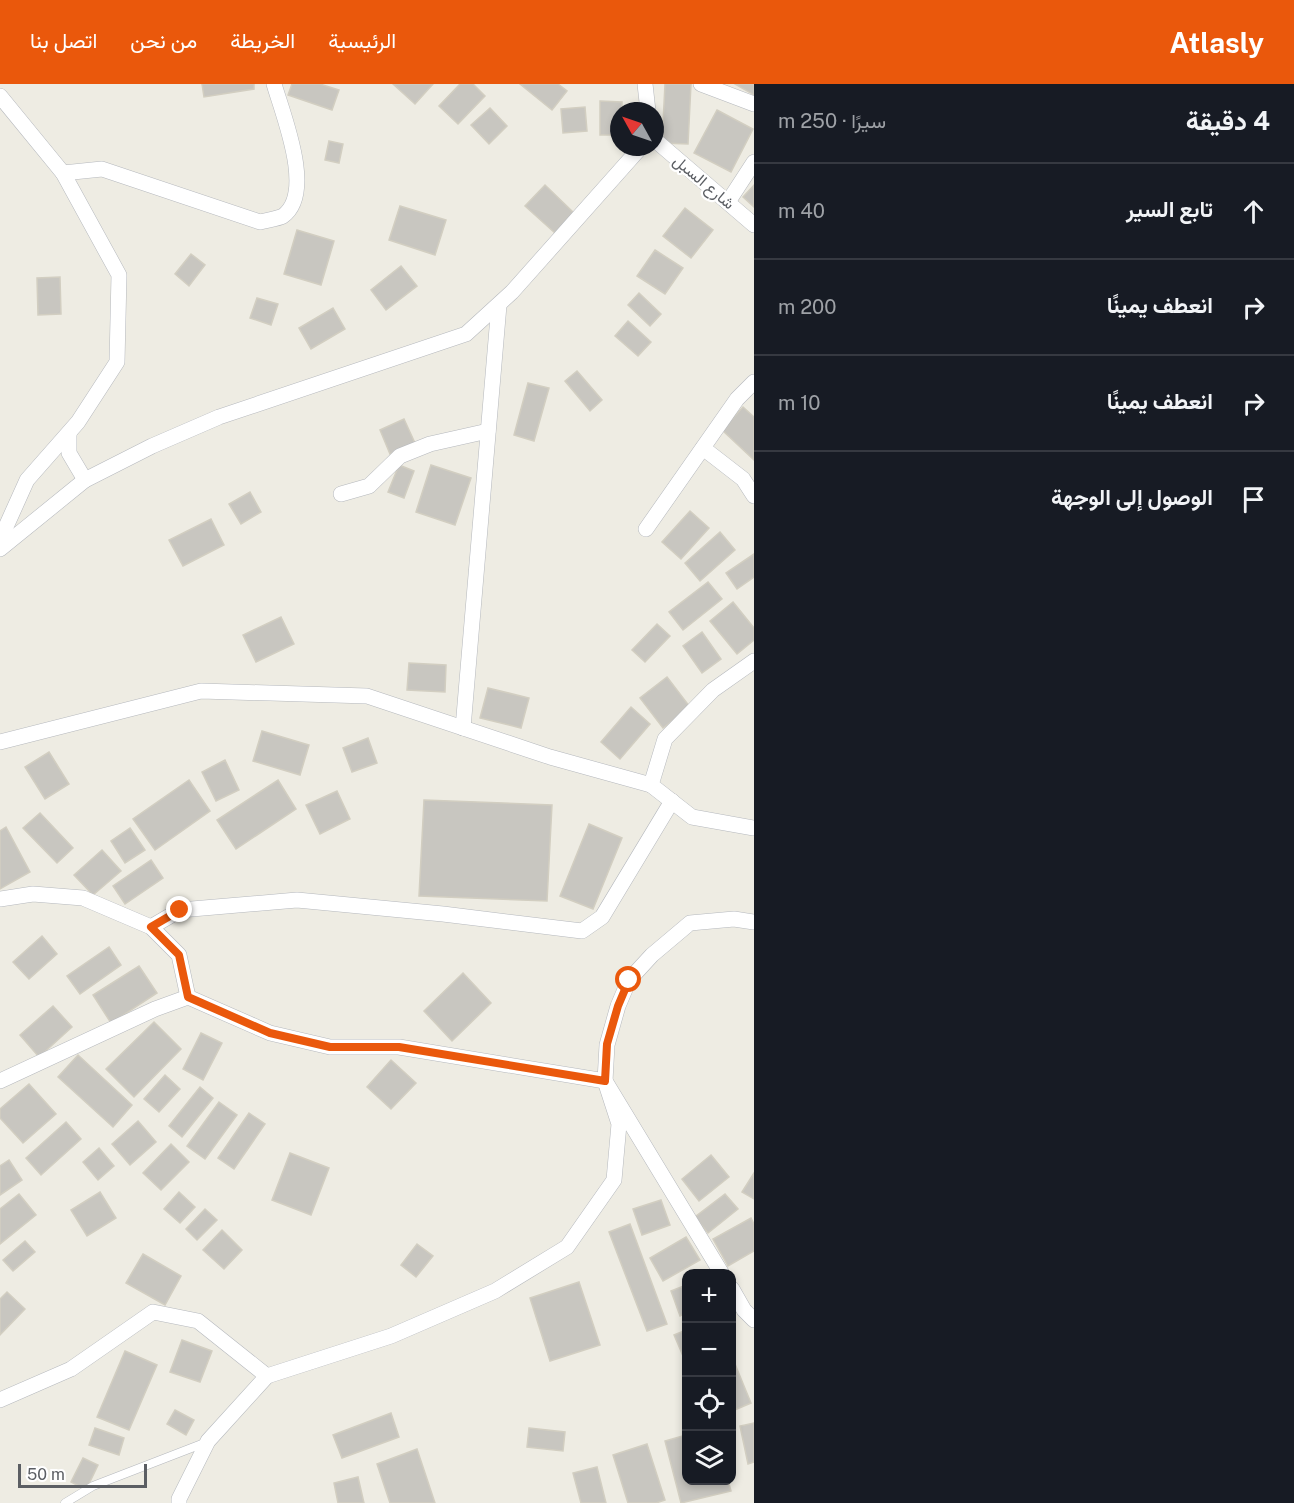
<!DOCTYPE html>
<html lang="ar">
<meta charset="utf-8">
<style>
body{margin:0;font-family:"Public Sans",Vazirmatn,sans-serif;background:#242831;color:#f1f3f6;direction:rtl}
.controls{position:absolute;right:18px;bottom:18px;display:grid;overflow:hidden;border-radius:12px;box-shadow:0 3px 9px #0003}
.controls button{width:54px;height:54px;display:grid;place-items:center;padding:0;border:0;border-bottom:2px solid #363941;background:#171b24;color:#f1f3f6;font:30px sans-serif}
.compass{position:absolute;left:610px;top:18px;width:54px;height:54px;border-radius:50%;background:#171b24;box-shadow:0 3px 9px #0003;rotate:310deg}
.scale{position:absolute;left:18px;bottom:15px;width:129px;box-sizing:border-box;padding-left:6px;border:3px solid #5b5e63;border-top:0;font-size:16px;line-height:21px;white-space:nowrap;color:#5b5e63;-webkit-text-stroke:4px #fff;paint-order:stroke}
.stop{position:absolute;width:18px;height:18px;margin:-14px;border:4px solid #ea580c;border-radius:50%;background:#fff}
.stop.end{background:#ea580c;border-color:#fff;box-shadow:0 2px 6px #0008}
.list{margin:0;padding:0;list-style:none}
h2{display:flex;justify-content:space-between;align-items:center;height:78px;margin:0;padding:0 24px;font-size:26px}
h2 small{font-size:20px;font-weight:400;color:#9ea1a6}
.list li{display:grid;grid-template-columns:39px 1fr auto;gap:18px;align-items:center;box-sizing:border-box;height:96px;padding:0 24px;border-top:2px solid #363941}
.list b{display:block;font-size:22px;white-space:nowrap}
.list em{font-size:20px;font-style:normal;color:#9ea1a6}
.icon{flex:none;width:33px;height:33px;fill:none;stroke:currentColor;stroke-width:2;stroke-linecap:round;stroke-linejoin:round}
.map{position:relative;flex:none;width:754px;height:1419px;overflow:hidden;direction:ltr}
header{display:flex;align-items:center;gap:36px;box-sizing:border-box;height:84px;padding:0 30px;background:#ea580c;color:#fff}
header strong{font-size:28px}
nav{display:flex;gap:33px;margin-inline-start:auto;font-size:21px}
main{display:flex}
aside{flex:1;background:#171b24}
.map>svg:first-child{display:block}
.building{fill:#c8c6c0;stroke:#d2cec1;stroke-width:1.5}
.lines{fill:none;stroke-linecap:round;stroke-linejoin:round}
.service-casing{stroke:#b5b8bd;stroke-width:9}
.minor-casing{stroke:#b5b8bd;stroke-width:16}
.service{stroke:#fff;stroke-width:8}
.minor{stroke:#fff;stroke-width:15}
.route{stroke:#ea580c;stroke-width:8}
.labels{text-anchor:middle;dominant-baseline:central;stroke-width:4.5;stroke-linejoin:round;paint-order:stroke}
.street-label{font-size:16px;fill:#5b5e63;stroke:#fff}
</style>
<header>
<strong>Atlasly</strong>
<nav><a>الرئيسية</a><a>الخريطة</a><a>من نحن</a><a>اتصل بنا</a></nav>
</header>
<main>
<aside>
<h2>4 دقيقة<small>سيرًا · 250 m</small></h2>
<ul class="list">
<li><svg class="icon" aria-label="ahead" viewBox="0 0 24 24"><path d="M12 20V5M6 11l6-6 6 6"/></svg><div><b>تابع السير</b></div><em>40 m</em></li>
<li><svg class="icon" aria-label="right" viewBox="0 0 24 24"><path d="M7 20v-9h11M14 6l5 5-5 5"/></svg><div><b>انعطف يمينًا</b></div><em>200 m</em></li>
<li><svg class="icon" aria-label="right" viewBox="0 0 24 24"><path d="M7 20v-9h11M14 6l5 5-5 5"/></svg><div><b>انعطف يمينًا</b></div><em>10 m</em></li>
<li><svg class="icon" aria-label="arrive" viewBox="0 0 24 24"><path d="M6 21V4h12l-3 4 3 4H6"/></svg><div><b>الوصول إلى الوجهة</b></div></li>
</ul>
</aside>
<div class="map">
<svg width="754" height="1419" viewBox="0 0 754 1419">
<rect width="100%" height="100%" fill="#eeece3"/>
<g class="building">
<path d="M202,0h52v5l-50,8z"/>
<path d="M292,0h28l19,6 -7,20 -44,-15z"/>
<path d="M393,0h40l-18,20z"/>
<path d="M460,0h13l12,12 -27,28 -19,-18z"/>
<path d="M520,0h38l9,7 -15,19z"/>
<path d="M665,0h26l-3,60 -26,-1z"/>
<path d="M735,0h19v11z"/>
<path d="M600,17l22,1v9h-3v24h-19z"/>
<path d="M585,23l2,24 -24,2 -2,-24z"/>
<path d="M490,24l17,18 -18,18 -18,-19z"/>
<path d="M717,26l36,19 -22,43 -37,-19z"/>
<path d="M329,57l14,3 -4,19 -14,-3z"/>
<path d="M545,101l29,28 -19,20 -30,-27z"/>
<path d="M754,101v22l-11,-10z"/>
<path d="M400,122l46,14 -11,35 -46,-15z"/>
<path d="M685,124l28,22 -22,28 -28,-22z"/>
<path d="M297,146l37,11 -13,44 -37,-11z"/>
<path d="M655,166l28,18 -18,26 -28,-18z"/>
<path d="M191,170l14,11 -16,21 -14,-12z"/>
<path d="M401,182l16,20 -31,24 -15,-20z"/>
<path d="M60,193l1,37 -23,1 -1,-37z"/>
<path d="M639,209l22,21 -11,12 -22,-21z"/>
<path d="M257,214l21,6 -7,21 -21,-7z"/>
<path d="M333,224l12,21 -34,20 -12,-21z"/>
<path d="M628,237l23,21 -13,14 -23,-20z"/>
<path d="M577,287l25,29 -12,11 -25,-30z"/>
<path d="M528,299l21,5 -15,53 -20,-6z"/>
<path d="M743,323l11,10v43l-32,-30z"/>
<path d="M404,335l11,24 -25,11 -10,-24z"/>
<path d="M399,381l15,6 -10,27 -16,-6z"/>
<path d="M431,381l40,13 -16,47 -39,-13z"/>
<path d="M250,408l11,20 -20,12 -12,-20z"/>
<path d="M690,427l19,17 -28,31 -19,-17z"/>
<path d="M211,435l13,26 -41,21 -14,-26z"/>
<path d="M720,448l15,18 -35,31 -15,-18z"/>
<path d="M754,470v23l-17,12 -11,-16z"/>
<path d="M708,498l14,17 -39,31 -14,-18z"/>
<path d="M733,518l21,26v12l-17,14 -27,-33z"/>
<path d="M281,533l13,27 -38,18 -13,-27z"/>
<path d="M657,540l13,12 -25,26 -13,-12z"/>
<path d="M702,548l19,27 -19,14 -19,-27z"/>
<path d="M409,579l37,2 -1,27 -38,-2z"/>
<path d="M667,593l23,30 -27,21 -23,-30z"/>
<path d="M488,604l41,10 -8,30 -41,-10z"/>
<path d="M631,623l19,17 -30,35 -19,-17z"/>
<path d="M262,647l47,14 -9,30 -47,-14z"/>
<path d="M368,654l9,25 -25,9 -9,-24z"/>
<path d="M49,668l20,32 -24,15 -20,-32z"/>
<path d="M225,676l14,30 -23,11 -14,-29z"/>
<path d="M189,696l21,31 -55,39 -22,-31z"/>
<path d="M278,696l18,29 -60,40 -19,-29z"/>
<path d="M337,707l13,28 -30,15 -14,-29z"/>
<path d="M424,716l128,5 -5,96 -128,-5z"/>
<path d="M40,729l33,35 -16,15 -34,-35z"/>
<path d="M589,740l33,14 -29,71 -33,-13z"/>
<path d="M6,743l24,45 -30,17v-58z"/>
<path d="M130,744l15,22 -20,13 -14,-22z"/>
<path d="M102,766l19,21 -28,24 -19,-20z"/>
<path d="M151,776l12,18 -38,26 -12,-18z"/>
<path d="M42,852l15,18 -28,25 -16,-17z"/>
<path d="M109,863l12,18 -41,29 -13,-18z"/>
<path d="M139,882l18,27 -46,30 -18,-28z"/>
<path d="M463,889l28,30 -39,38 -28,-30z"/>
<path d="M53,922l19,21 -33,30 -19,-22z"/>
<path d="M154,938l27,27 -47,48 -28,-28z"/>
<path d="M201,949l21,10 -19,37 -20,-11z"/>
<path d="M78,971l54,50 -19,22 -55,-50z"/>
<path d="M391,976l25,23 -25,26 -24,-22z"/>
<path d="M165,991l15,14 -21,23 -15,-13z"/>
<path d="M29,1000l27,30 -33,29 -23,-25v-9z"/>
<path d="M200,1003l13,11 -31,39 -13,-11z"/>
<path d="M219,1018l18,13 -32,44 -18,-13z"/>
<path d="M249,1029l16,11 -31,45 -16,-11z"/>
<path d="M138,1037l18,21 -26,23 -18,-21z"/>
<path d="M66,1038l15,17 -40,36 -15,-17z"/>
<path d="M171,1060l18,18 -28,28 -18,-17z"/>
<path d="M99,1064l15,18 -16,14 -15,-18z"/>
<path d="M290,1069l39,15 -18,47 -39,-15z"/>
<path d="M711,1071l18,22 -30,24 -17,-22z"/>
<path d="M9,1076l13,20 -22,15v-29z"/>
<path d="M754,1089v26l-12,-7z"/>
<path d="M100,1108l16,26 -29,18 -16,-26z"/>
<path d="M179,1108l16,15 -15,16 -16,-14z"/>
<path d="M19,1110l17,21 -36,29v-35z"/>
<path d="M725,1110l13,15 -30,24 -13,-16z"/>
<path d="M661,1116l9,25 -28,10 -9,-26z"/>
<path d="M205,1125l12,11 -20,20 -11,-11z"/>
<path d="M751,1134l3,6v27l-26,15 -15,-27z"/>
<path d="M630,1140l37,100 -20,7 -38,-99z"/>
<path d="M222,1146l20,20 -18,19 -21,-19z"/>
<path d="M686,1153l14,23 -37,21 -13,-23z"/>
<path d="M25,1157l10,11 -22,19 -10,-11z"/>
<path d="M417,1160l16,12 -17,21 -15,-12z"/>
<path d="M143,1170l38,22 -16,29 -39,-22z"/>
<path d="M579,1198l21,63 -50,16 -20,-63z"/>
<path d="M686,1201v28l-6,3 -9,-25z"/>
<path d="M7,1208l18,17 -25,26v-36z"/>
<path d="M686,1246v33l-12,-28z"/>
<path d="M182,1256l30,11 -12,31 -30,-10z"/>
<path d="M125,1267l32,14 -28,65 -32,-13z"/>
<path d="M735,1280l16,39 -19,8v-46z"/>
<path d="M175,1326l19,10 -8,15 -19,-11z"/>
<path d="M391,1329l8,24 -57,21 -9,-23z"/>
<path d="M754,1339v39l-6,2 -8,-38z"/>
<path d="M95,1344l29,10 -5,17 -30,-10z"/>
<path d="M529,1344l36,4 -2,19 -36,-4z"/>
<path d="M686,1351v45h42l3,11 -50,12 -16,-62z"/>
<path d="M647,1360l18,56 -9,3h-28l-15,-48z"/>
<path d="M417,1365l18,54h-45l-13,-39z"/>
<path d="M83,1374l15,7 -12,25 -15,-8z"/>
<path d="M597,1383l9,36h-25l-8,-30z"/>
<path d="M358,1393l6,26h-26l-4,-20z"/>
</g>
<g class="lines">
<g class="service-casing">
<path id="service" d="M65,1419l28,-17 114,-44"/>
</g>
<g class="minor-casing">
<g id="minor">
<path d="M645,0l3,27"/>
<path d="M701,0l53,20"/>
<path d="M0,12l63,77 56,102 -2,87 -39,60 -51,58 -27,60"/>
<path d="M655,56l99,85"/>
<path d="M63,89l39,-4 158,53c7,-2 17,-3 23,-6 32,-23 0,-101 -9,-132"/>
<path d="M728,118l26,-40"/>
<path d="M69,349v20l16,27"/>
<path d="M703,364l40,31 11,17"/>
<path d="M341,410l28,-8 31,-30 30,-12 58,-13"/>
<path d="M646,445l91,-130 17,-17"/>
<path d="M0,465l85,-69 67,-34 67,-29 247,-83 46,-42 129,-145"/>
<path d="M754,577l-41,29 -48,49 -14,46 41,32 62,11"/>
<path d="M463,644l36,-423"/>
<path d="M0,658l201,-51 166,5 183,61 101,28"/>
<path d="M0,815l33,-5 50,4 68,29 28,28 9,42"/>
<path d="M151,843l29,-17 117,-10 146,14 139,17 20,-14 70,-116"/>
<path d="M0,997l155,-72 33,-12 82,36 60,14h69l206,34 117,193"/>
<path d="M732,1205l12,21 10,10"/>
<path d="M0,1316l71,-31 82,-57 45,9 69,55 124,-40 104,-45 72,-44 47,-67 5,-56 -14,-43 2,-36 11,-39 11,-26 23,-25 38,-32 44,-4 20,3"/>
<path d="M179,1419v-4l29,-58 59,-65"/>
</g>
</g>
<use href="#service" class="service"/>
<use href="#minor" class="minor"/>
</g>
<g class="lines">
<path class="route" d="M180,826l-29,17 28,28 9,42 82,36 60,14h69l206,34 2,-37 11,-38 11,-26"/>
</g>
<g class="labels">
<g class="street-label">
<text transform="translate(704 98) rotate(40)">شارع السبل</text>
</g>
</g>
</svg>
<div class="controls">
<button>+</button>
<button>−</button>
<button><svg class="icon" aria-label="locate" viewBox="0 0 24 24"><circle cx="12" cy="12" r="6"/><path d="M12 2v4M12 18v4M2 12h4M18 12h4"/></svg></button>
<button><svg class="icon" aria-label="layers" viewBox="0 0 24 24"><path d="M12 4l9 5-9 5-9-5zM3 14l9 5 9-5"/></svg></button>
</div>
<svg class="compass" viewBox="-18 -18 36 36"><path d="M0-13l5 13h-10z" fill="#e53935"/><path d="M0 13l5-13h-10z" fill="#9ea1a6"/></svg>
<div class="scale">50 m</div>
<div class="stop" style="left:629px;top:896px"></div>
<div class="stop end" style="left:180px;top:826px"></div>
</div>
</main>
